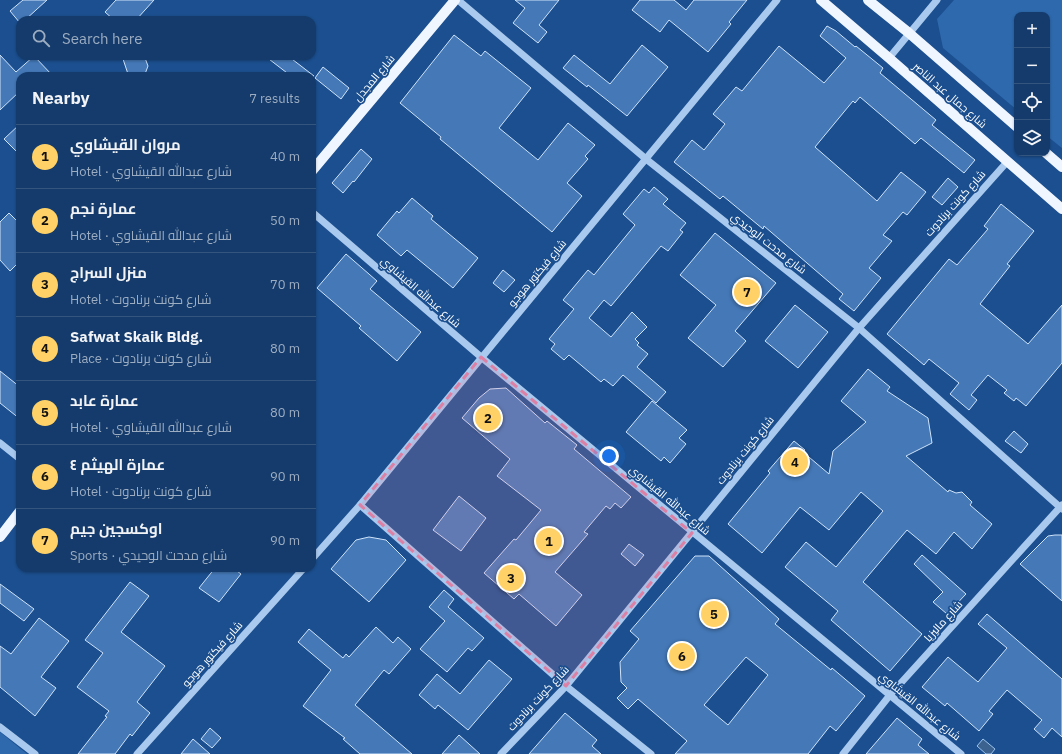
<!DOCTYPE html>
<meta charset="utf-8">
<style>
body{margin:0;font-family:"IBM Plex Sans",Cairo,sans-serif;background:#214673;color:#f1f3f6}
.controls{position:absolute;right:12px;top:12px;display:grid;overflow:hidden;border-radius:8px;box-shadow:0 1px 3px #0004}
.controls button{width:36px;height:36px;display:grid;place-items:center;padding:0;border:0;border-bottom:1px solid #33557e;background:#143b6b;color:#f1f3f6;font:20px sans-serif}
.you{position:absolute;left:609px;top:456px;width:14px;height:14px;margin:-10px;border:3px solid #fff;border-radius:50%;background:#1a73e8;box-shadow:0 0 0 6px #1a73e833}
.badge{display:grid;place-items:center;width:26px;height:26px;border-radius:50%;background:#ffd166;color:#111;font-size:13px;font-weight:700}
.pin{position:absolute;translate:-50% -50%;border:2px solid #fff;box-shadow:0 1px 4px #0006}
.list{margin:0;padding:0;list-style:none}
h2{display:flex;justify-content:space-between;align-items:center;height:52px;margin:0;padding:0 16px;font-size:17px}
h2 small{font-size:13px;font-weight:400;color:#9dadc1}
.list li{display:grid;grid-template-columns:26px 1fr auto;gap:12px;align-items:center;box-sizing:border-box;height:64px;padding:0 16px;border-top:1px solid #33557e}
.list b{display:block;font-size:15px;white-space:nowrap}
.list p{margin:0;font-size:13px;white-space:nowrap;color:#9dadc1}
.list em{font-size:13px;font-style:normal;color:#9dadc1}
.icon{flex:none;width:22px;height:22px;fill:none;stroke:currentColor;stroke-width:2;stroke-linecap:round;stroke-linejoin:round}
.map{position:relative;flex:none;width:1062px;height:754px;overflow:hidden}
.search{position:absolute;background:#143b6b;box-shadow:0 1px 3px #0004;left:16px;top:16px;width:300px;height:44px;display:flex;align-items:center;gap:10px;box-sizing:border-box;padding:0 14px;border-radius:12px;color:#9dadc1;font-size:15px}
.panel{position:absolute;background:#143b6b;box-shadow:0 1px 3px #0004;left:16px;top:72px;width:300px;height:500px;border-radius:12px}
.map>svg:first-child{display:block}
.green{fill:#2e69ad}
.water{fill:#3c6290;stroke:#9cc4f0}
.building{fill:#4478b7;stroke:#cfe3fa;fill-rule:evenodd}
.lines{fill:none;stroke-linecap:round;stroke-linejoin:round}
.minor{stroke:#a9c9ee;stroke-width:7}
.major{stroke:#f0f6ff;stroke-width:10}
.marked{fill:#dd80a5;fill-opacity:0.2;stroke:#dd80a5;stroke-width:3;stroke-dasharray:8 5;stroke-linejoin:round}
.labels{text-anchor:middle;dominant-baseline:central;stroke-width:3.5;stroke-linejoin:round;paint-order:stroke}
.street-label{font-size:11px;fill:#fff;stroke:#1b4f8f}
</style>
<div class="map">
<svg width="1062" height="754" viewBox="0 0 1062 754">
<rect width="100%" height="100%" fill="#1b4f8f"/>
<g class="green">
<path d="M954,0h108v148l-15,-12v-121h-30v95l-74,-62 -6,-29z"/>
<path d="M0,732l27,22h-27z"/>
</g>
<path class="water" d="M983,739l12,10 -4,5h-5l-9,-8z"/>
<g class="building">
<path d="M23,0h24l-22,20h-5v3l-10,-12z"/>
<path d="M116,0h38l-18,20h-22l-9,-8z"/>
<path d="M515,0h44l-20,25 8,7 -9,11 -25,-20 12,-15z"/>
<path d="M640,0h34l12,10 8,-10h53l-18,22 2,2 -23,28 -39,-32 -9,12 -28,-22z"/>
<path d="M827,26l9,5 19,16 1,-1 27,22 -3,5 56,47 -4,5 43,35 -11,13 -43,-35 -6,6 -55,-47 -5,6 -2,-2 -38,46 62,54 24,-29 25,20 -19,23 -4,-3 -20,23 9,6 -23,27 12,10 -27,33 -15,-12 4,-5 -79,-68 -1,3 -40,-33 -3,3 -46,-37 18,-22 12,10 21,-26 -12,-10 23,-27 6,4 37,-45 45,37 22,-25 -26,-22z"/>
<path d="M454,35l27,21 4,-5 46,37 -32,40 39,32 30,-37 27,22 -10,11 3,3 -21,24 15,13 -30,36 -112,-93 1,-2 -41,-34z"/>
<path d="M642,45l26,22 -41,49 -39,-31 -1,2 -24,-19 11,-13 36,29z"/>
<path d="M0,55l16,17 18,-16 19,20h-33v15l-20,19z"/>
<path d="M122,56h18l5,2 3,8 -3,8 -12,2 -5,-2z"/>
<path d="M265,56h23l26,20h-23z"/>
<path d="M323,67l26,21 -8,11 -26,-21z"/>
<path d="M20,124v31l-16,-16z"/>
<path d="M361,149l11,10 -18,23 -1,-1 -10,12 -11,-10z"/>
<path d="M948,178l10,9 -16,18 -10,-8z"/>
<path d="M654,187l14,12 -5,5 23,19 -6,7 3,2 -15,19 -7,-5 -50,60 -7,-6 -15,18 22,19 21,-25 15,15 -12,12 4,4 -2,2 11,9 -11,13 29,25 -10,11 -33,-28 -10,11 -9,-7 -3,3 -32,-27 -5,5 -13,-11 4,-5 -6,-5 25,-30 -11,-9 25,-30 6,5 41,-50 -12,-11 21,-25 5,4z"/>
<path d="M412,198l21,18 -2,3 47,39 -25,30 -46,-38 -6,6 -24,-21 20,-24 2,2z"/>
<path d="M1001,204l33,27 -27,33 3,2 -30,38 48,40 34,-39v58l-36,43 -10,-8 -2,3 -10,-8 3,-3 -19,-15 -17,20 6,5 -8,10 -19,-16 9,-11 -30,-24 -5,6 -37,-31 62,-75 8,6 31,-36 -4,-3z"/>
<path d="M9,213l11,11v37l-10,10 -10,-11v-38z"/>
<path d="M715,233l61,50 -41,48 11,10 -23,26 -35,-29 28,-33 -36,-30z"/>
<path d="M346,254l31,27 -7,8 51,43 -24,29 -38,-33 2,-2 -44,-38z"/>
<path d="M503,270l12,10 -11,12 -11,-9z"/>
<path d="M795,305l33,27 -30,36 -33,-27z"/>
<path d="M868,369l22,18 -3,4 41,27 4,25 -26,13 42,36 1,-2 7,3 6,-1 10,10 -2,3 22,19 -20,25 -18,-17 -18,22 -29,-24 -44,52 59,52 -32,37 -59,-51 7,-9 -53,-44 21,-25 30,25 47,-56 -22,-19 -32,38 -29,-23 -38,46 -34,-29 42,-51 -2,-2 26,-30 11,9 -2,2 26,22 4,-23 33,-29 -25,-21z"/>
<path d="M0,371l20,16v32l-20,-16z"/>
<path d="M506,388l39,35 2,-2 30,24 -3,4 57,48 -10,11 -6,-5 -5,6 -4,-3 -22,26 4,2 -33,38 27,23 -26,31 -37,-32 -5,5 -30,-26 30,-34 2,1 25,-30 -44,-34 13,-17 -48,-41 17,-20 11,-9z"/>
<path d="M652,401l35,29 -8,8 7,6 -16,19 -6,-6 -3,4 -35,-29z"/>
<path d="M1014,431l14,13 -7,9 -16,-12z"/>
<path d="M459,496l27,22 -25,33 -28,-21z"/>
<path d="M1055,535h7v66l-42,-37 28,-28z"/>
<path d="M369,537l17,3 20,20 -37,42 -38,-33 25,-29z"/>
<path d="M629,544l15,11 -9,11 -14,-12z"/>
<path d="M922,555l44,39 -19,20 -14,-12 10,-10 -29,-28z"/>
<path d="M695,556h14l70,63 -4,5 56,46 1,-2 33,28 -29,35 -6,-5 -22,28h-133l12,-13 -49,-42 -10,10 -11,-11 10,-10 -6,-6 -1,-20 19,-23 -9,-8zM746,657l22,18 -40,50 -24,-20z"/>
<path d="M215,568h18l8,6 -22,28 -20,-14z"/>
<path d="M130,582l19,14 -28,36 44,34 -28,36 13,11 -18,23 -2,-2 -15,20h-37l29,-37 -2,-1 4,-5 -32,-24 26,-34 -18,-13z"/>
<path d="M0,584l34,25 -10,12 -24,-18z"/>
<path d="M444,590l10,9 -6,8 36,31 -12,13 -4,-3 -21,24 -27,-23 25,-28 -16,-14z"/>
<path d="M987,614l75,65v58l-10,-9 -8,10 -10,-9 8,-9 -35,-30 -18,21 4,3 -14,17 -32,-28 -2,3 -23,-19 26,-30 30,25 29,-34 -29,-24z"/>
<path d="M39,618l30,23 -28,36 15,11 -21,28 -35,-29v-41l11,8z"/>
<path d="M376,627l17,16 5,-6 13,12 -22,25 -5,-4 -29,35 57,49h-52l-17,-15 2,-1 -42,-32 28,-36 -33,-28 11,-13 34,29 3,-4 3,3z"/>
<path d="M489,660l23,19 -44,51 -30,-25 -3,4 -16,-14 18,-21 23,20z"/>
<path d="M565,713l32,27 -5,6 9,8h-72z"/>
<path d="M897,718l25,21 -4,6 11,9h-63z"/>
<path d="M210,728l11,10 -9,10 -11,-9z"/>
<path d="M459,735l21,19h-38z"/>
<path d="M193,739l17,15h-29z"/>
</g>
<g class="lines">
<g class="minor">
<path d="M458,0l188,159 213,169 203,181"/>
<path d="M889,58l48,-58"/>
<path d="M312,212l169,145 480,397"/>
<path d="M0,443l20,16"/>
<path d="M360,505l206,181 85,68"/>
<path d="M312,559l48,-54 417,-505"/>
<path d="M0,727l35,27"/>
<path d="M137,754l167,-186"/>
<path d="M501,754l65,-68 293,-358 148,-166"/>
<path d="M843,754l47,-59 172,-190"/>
</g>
<g class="major">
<path d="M821,0l68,58 173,151"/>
<path d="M868,0l41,33 108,94"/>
<path d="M1046,153l16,14"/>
<path d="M312,171l143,-171"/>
<path d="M0,537l20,-26"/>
</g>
</g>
<path class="marked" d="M481,357l211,176 -126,153 -206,-181z"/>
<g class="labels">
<g class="street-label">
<text transform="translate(374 78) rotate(-50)">شارع المجدل</text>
<text transform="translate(950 95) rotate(41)">شارع جمال عبد الناصر</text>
<text transform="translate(955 203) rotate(-48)">شارع كونت برنادوت</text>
<text transform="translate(769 243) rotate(38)">شارع مدحت الوحيدي</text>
<text transform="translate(537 273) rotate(-50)">شارع فيكتور هوجو</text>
<text transform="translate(421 292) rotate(41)">شارع عبدالله القيشاوي</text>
<text transform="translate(745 450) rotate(-51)">شارع كونت برنادوت</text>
<text transform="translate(670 500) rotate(40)">شارع عبدالله القيشاوي</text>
<text transform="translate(943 621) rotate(-48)">شارع ماليزيا</text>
<text transform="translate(212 654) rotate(-48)">شارع فيكتور هوجو</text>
<text transform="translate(538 698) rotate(-47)">شارع كونت برنادوت</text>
<text transform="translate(920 706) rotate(39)">شارع عبدالله القيشاوي</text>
</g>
</g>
</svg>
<div class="controls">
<button>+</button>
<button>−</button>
<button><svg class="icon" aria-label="locate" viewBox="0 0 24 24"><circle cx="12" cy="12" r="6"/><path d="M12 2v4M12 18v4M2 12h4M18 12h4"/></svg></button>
<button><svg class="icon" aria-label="layers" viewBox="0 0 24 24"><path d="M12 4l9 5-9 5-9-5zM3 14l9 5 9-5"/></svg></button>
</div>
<div class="you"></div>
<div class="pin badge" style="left:549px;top:541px">1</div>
<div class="pin badge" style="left:488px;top:418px">2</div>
<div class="pin badge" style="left:511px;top:578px">3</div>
<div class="pin badge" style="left:795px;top:462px">4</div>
<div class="pin badge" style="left:714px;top:614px">5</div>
<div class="pin badge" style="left:682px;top:656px">6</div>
<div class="pin badge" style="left:747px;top:292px">7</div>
<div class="search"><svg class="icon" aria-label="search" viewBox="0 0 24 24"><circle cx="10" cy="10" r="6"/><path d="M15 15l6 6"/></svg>Search here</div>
<section class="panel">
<h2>Nearby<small>7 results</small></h2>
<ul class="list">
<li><span class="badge">1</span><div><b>مروان القيشاوي</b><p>Hotel · شارع عبدالله القيشاوي</p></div><em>40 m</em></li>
<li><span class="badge">2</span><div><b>عمارة نجم</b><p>Hotel · شارع عبدالله القيشاوي</p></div><em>50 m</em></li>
<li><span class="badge">3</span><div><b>منزل السراج</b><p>Hotel · شارع كونت برنادوت</p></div><em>70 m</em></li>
<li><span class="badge">4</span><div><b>Safwat Skaik Bldg.</b><p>Place · شارع كونت برنادوت</p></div><em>80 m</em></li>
<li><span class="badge">5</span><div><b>عمارة عابد</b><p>Hotel · شارع عبدالله القيشاوي</p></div><em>80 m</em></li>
<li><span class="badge">6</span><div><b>عمارة الهيثم ٤</b><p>Hotel · شارع كونت برنادوت</p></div><em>90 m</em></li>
<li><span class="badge">7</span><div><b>اوكسجين جيم</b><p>Sports · شارع مدحت الوحيدي</p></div><em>90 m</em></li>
</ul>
</section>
</div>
